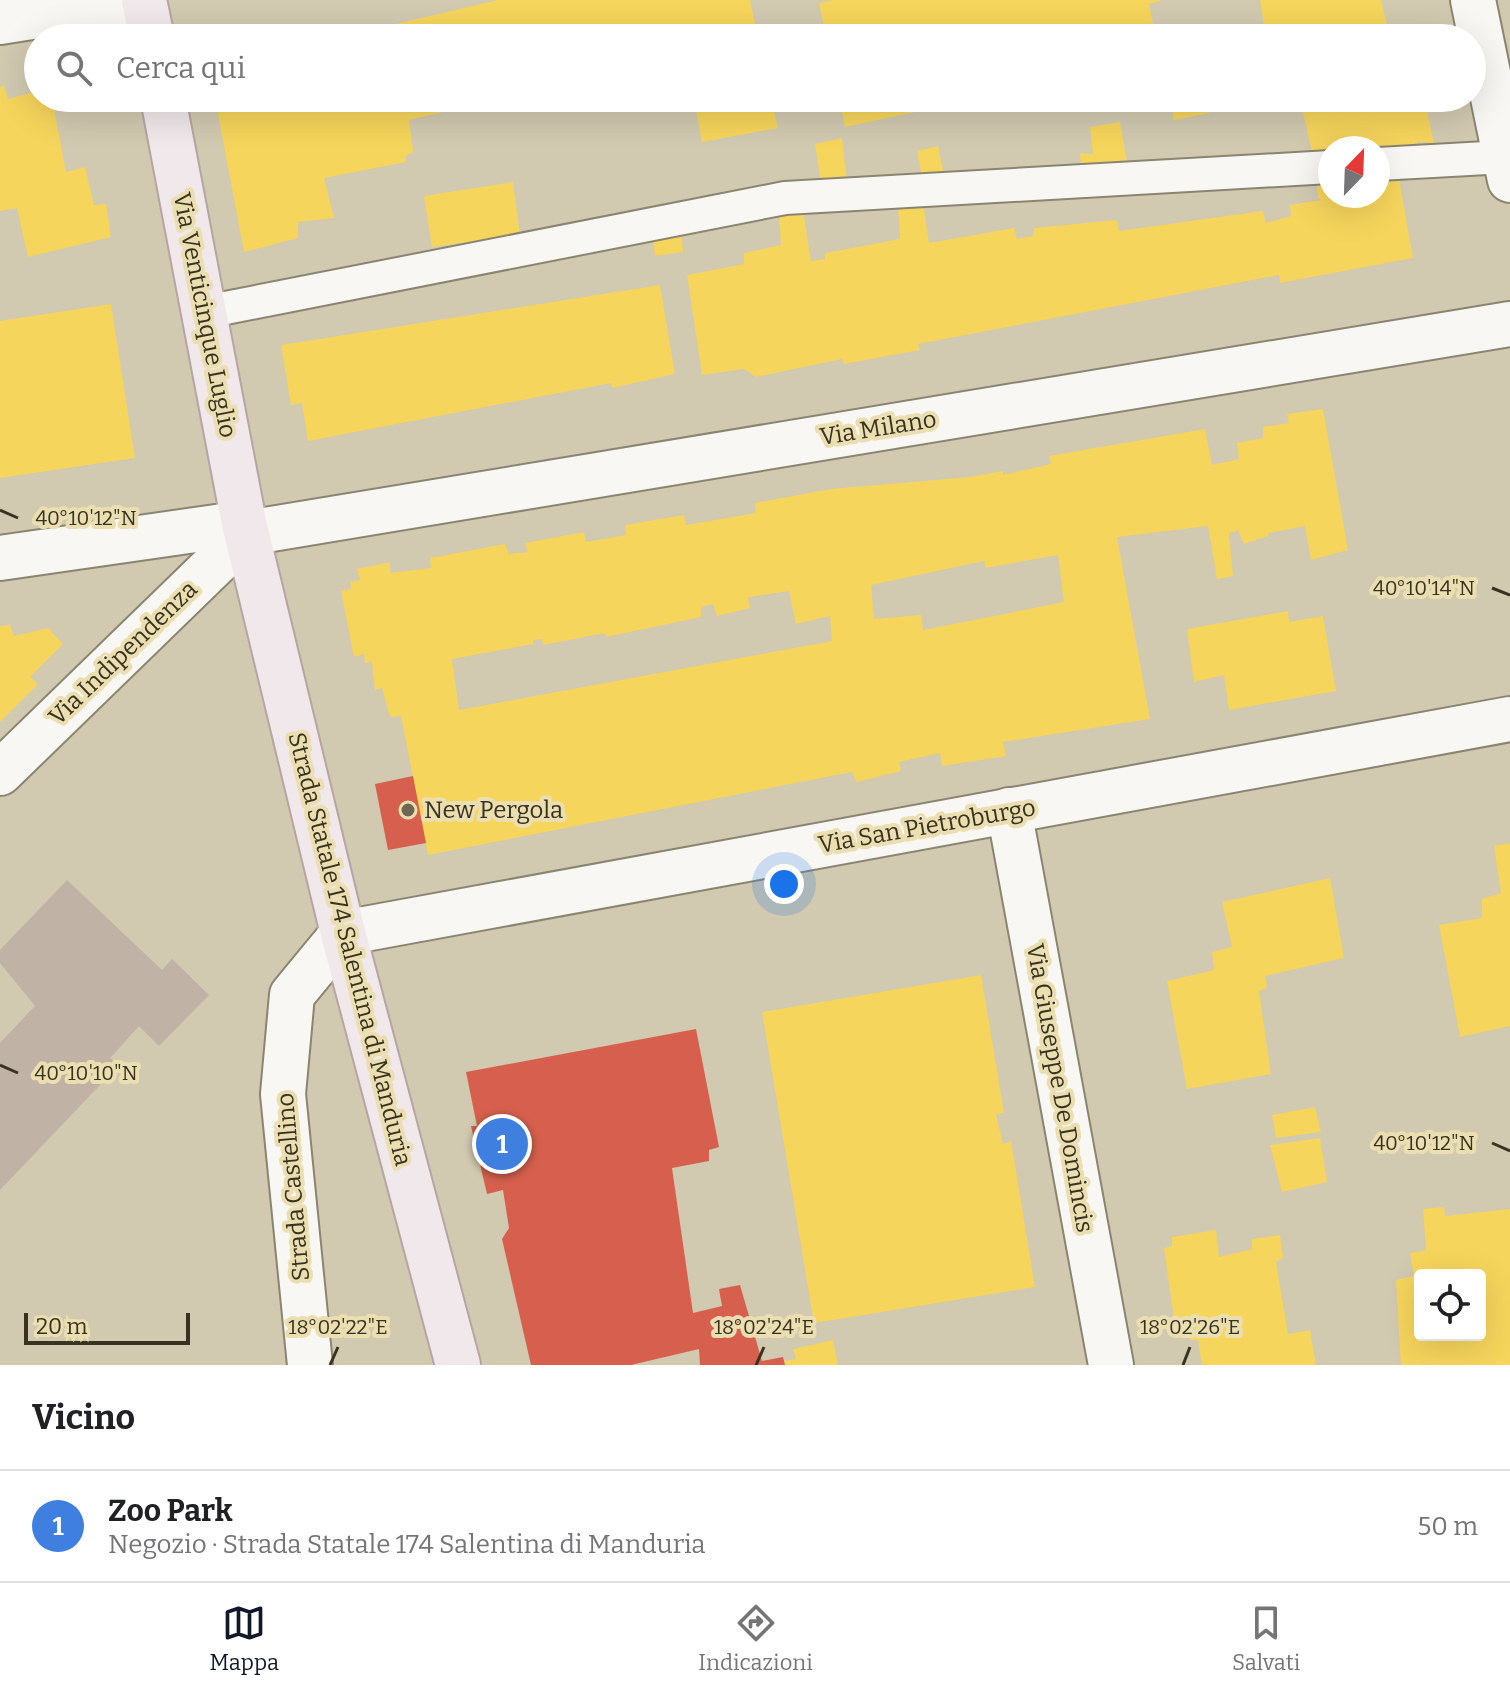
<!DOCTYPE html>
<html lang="it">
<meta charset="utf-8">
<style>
body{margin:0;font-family:Bitter,serif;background:#f6f6f6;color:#202124}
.controls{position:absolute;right:24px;bottom:24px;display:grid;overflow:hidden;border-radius:8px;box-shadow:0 8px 32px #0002}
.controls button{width:72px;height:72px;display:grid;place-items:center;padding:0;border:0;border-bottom:2px solid #e0e0e0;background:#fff;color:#202124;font:40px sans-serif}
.compass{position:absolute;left:1318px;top:136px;width:72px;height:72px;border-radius:50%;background:#fff;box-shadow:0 8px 32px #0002;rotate:23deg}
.scale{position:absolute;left:24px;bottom:20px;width:166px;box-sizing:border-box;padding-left:8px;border:4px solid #383321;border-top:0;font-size:22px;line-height:28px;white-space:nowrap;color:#383321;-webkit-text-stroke:6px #ebdeb0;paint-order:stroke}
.you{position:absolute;left:784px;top:884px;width:28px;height:28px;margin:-20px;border:6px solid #fff;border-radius:50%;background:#1a73e8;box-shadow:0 0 0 12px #1a73e833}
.badge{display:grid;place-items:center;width:52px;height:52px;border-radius:50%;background:#111827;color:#fff;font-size:26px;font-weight:700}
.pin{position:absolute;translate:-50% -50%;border:4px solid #fff;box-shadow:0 2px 8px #0006}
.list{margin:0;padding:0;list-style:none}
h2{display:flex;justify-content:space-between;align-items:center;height:104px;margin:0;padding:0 32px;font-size:34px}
h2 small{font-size:26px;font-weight:400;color:#757577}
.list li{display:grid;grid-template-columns:52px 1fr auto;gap:24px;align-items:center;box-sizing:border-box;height:112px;padding:0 32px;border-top:2px solid #e0e0e0}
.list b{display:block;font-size:30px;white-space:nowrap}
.list p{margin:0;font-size:26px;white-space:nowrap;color:#757577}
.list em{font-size:26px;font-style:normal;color:#757577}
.icon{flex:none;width:44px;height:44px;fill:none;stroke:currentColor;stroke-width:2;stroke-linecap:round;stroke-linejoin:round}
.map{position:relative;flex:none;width:1510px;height:1365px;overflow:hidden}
.search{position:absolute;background:#fff;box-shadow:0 8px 32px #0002;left:24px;right:24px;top:24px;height:88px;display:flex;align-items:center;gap:20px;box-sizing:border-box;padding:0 28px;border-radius:44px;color:#757577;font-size:30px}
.sheet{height:216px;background:#fff}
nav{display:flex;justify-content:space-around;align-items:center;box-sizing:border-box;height:112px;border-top:2px solid #e0e0e0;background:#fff;font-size:22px;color:#757577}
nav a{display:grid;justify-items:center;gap:4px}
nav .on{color:#111827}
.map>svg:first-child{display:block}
.homes{fill:#f6d55c;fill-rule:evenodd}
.shops{fill:#d6604d}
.building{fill:#c0b2a5}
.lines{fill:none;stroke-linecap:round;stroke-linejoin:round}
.lane-casing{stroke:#8a8571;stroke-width:36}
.street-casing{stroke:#8a8571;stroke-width:48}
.primary-casing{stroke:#b6a5a3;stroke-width:48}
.lane{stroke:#f8f7f3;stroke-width:32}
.street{stroke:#f8f7f3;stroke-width:44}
.primary{stroke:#f0e8ea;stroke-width:44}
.ticks{fill:none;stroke:#383321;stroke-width:3}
.poi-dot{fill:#6e6853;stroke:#ebdeb0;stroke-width:3}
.labels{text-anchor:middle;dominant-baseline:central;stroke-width:8;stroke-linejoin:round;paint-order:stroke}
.street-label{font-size:24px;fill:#383321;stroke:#ebdeb0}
.poi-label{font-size:24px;fill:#383321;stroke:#ebdeb0;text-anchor:start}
.ticks-label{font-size:20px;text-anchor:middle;fill:#383321;stroke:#ebdeb0;stroke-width:8;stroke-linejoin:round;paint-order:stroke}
</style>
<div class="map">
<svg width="1510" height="1365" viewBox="0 0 1510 1365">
<rect width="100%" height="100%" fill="#d1c9b0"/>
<g class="homes">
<path d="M498,0h252l8,38h-422z"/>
<path d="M833,0h327v1l-11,3 7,34h-98l-3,-13 -54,13h-175l-7,-35z"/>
<path d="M1260,0h121l9,38h-124z"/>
<path d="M4,86l4,13 30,-8v7h14l14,74 19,-5 9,38 12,-1 5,33 -83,20 -11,-49 -17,3v-124z"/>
<path d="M215,98h283v1l-89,21 4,32 -7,4v6l-82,16 10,40 -36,4v16l-54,14z"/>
<path d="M694,98h77l7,30 -76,14z"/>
<path d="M839,98h103v1l-10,3 2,6 -89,19z"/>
<path d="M1170,98h37l2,15 -35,7z"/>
<path d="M1300,98h124l10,45 -16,-1 -10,5 -78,1v4l-18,1z"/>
<path d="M1120,122l7,41 -46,3 -1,-13 13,1 -3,-27z"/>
<path d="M842,138l5,42 -26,2 -6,-38z"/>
<path d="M938,146l5,25 -21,5 -5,-25z"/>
<path d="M1378,173h20l15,85 -133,25 -1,-8 -361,69 2,6 -76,14 -2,-5 -86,18 -12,-8 -42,6 -15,-100 57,-11v-11l37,-8 -2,-30 24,-4 8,50 14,-2v-6l75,-14 -2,-34 25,-3 6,41 85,-15 3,11 16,-3 1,-8 83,-8 2,11 144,-20 3,12 25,-7 -1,-11 32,-5 -4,-2 -2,-22 14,-1v21h48z"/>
<path d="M513,182l7,53 -88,12 -8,-51z"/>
<path d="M681,230l2,22 -28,4 -3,-22z"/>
<path d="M660,285l15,89 -63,14 -1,-5 -303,58 -6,-38 -11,2 -10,-60z"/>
<path d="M111,304l24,154 -135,20v-157z"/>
<path d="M1323,409l25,141 -37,10 -6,-34 -36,7 -1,3 -24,8 -6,-14 -9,3 4,43 -16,3 -9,-53 -91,11 33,182 -147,23 3,14 -64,10 -2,-13 -41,9 2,9 -44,11 -5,-10 -424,83 -27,-139 -11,1 -8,-29 -7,2 -3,-28 -7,1 -1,-9 -10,3 -13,-66 10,-2 -1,-7 10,-2 -3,-11 33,-7v11l41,-5 -1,-10 75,-14 4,10 19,-2 -3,-9 59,-11 2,10 40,-7 -1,-10 59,-10 2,10 70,-12 -1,-10 76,-14 139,-12 33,-6v4l48,-11 -2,-8 156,-27 7,36 27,-6 -2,-16 26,-5v-11l26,-4 -2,-9zM1058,555l6,47 -141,28 -2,-15 -47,4 -3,-34 113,-24 2,7zM789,591l7,33 34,-8 2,25 -373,69 -7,-51 81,-15v-4l9,-1 1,6 62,-12 1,4 95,-20v-10l12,-3 4,12 33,-8 -2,-11z"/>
<path d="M1288,611l1,11 34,-6 13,75 -107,19 -5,-35 -30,7 -7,-53z"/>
<path d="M10,625l4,11 34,-8 15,16 -33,33 8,7 -38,38v-96z"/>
<path d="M1510,843v183l-50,11 -21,-112 43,-7v-19l19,-6 -7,-47z"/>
<path d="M1330,878l14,80 -79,18 2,12 -8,3 12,83 -84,15 -20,-108 47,-11 -2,-18 20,-5 -10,-45z"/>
<path d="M981,975l23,138 -8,1 7,30 8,-3 24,146 -221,36 -52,-311z"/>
<path d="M1315,1107l6,25 -45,6 -4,-23z"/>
<path d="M1320,1138l7,44 -45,10 -12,-47z"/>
<path d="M1444,1207l1,9 65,-7v156h-109l-5,-85 18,-4 -4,-23 16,-3 -3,-41zM1420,1275h60v60h-60z"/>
<path d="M1216,1230l3,27 33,-8v-10l28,-4 3,23 -7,4 12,72 22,-4 6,35h-114l-4,-25h-8l-4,-21h-12l-10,-71 8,-2v-9z"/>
<path d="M833,1340l5,25h-53l-1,-4 12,-2 -3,-10z"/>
</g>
<g class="shops">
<path d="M413,776l13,67 -38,7 -13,-66z"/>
<path d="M696,1029l23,118 -10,3v11l-37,7 21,145 29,-7 -3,-17 21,-4 22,76 21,-4 2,8h-85l-1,-16 -68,16h-100l-29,-126 7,-11 -6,-38 -16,4 -16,-68h6l-11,-54z"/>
</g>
<path class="building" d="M67,880l95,90 10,-11 37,36 -50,51 -20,-20 -29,32 9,7 -119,125v-147l35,-37 -35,-43v-13z"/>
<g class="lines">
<g class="lane-casing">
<g id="lane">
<path d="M1378,164l127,-7"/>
<path d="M205,312l580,-114 545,-31"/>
</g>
</g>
<g class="street-casing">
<g id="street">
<path d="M1473,0l37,180"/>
<path d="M0,22l139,-22"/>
<path d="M0,558l244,-35"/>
<path d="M0,773l247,-240 1263,-209"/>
<path d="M1009,810l102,555"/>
<path d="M310,1365l-27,-271 9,-99 51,-62 1167,-214"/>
</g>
</g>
<g class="primary-casing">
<g id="primary">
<path d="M144,0l8,38"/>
<path d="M163,98l81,425 99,410 115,432"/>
</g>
</g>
<use href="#lane" class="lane"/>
<use href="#street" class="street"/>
<use href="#primary" class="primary"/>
</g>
<path class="ticks" d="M0,510l18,8M1492,588l18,7M0,1065l18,8M1492,1143l18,8M330,1365l8,-18M756,1365l8,-18M1183,1365l7,-18"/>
<circle class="poi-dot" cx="408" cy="810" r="8"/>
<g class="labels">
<g class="street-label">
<text transform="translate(205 315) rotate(79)">Via Venticinque Luglio</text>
<text transform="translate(878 428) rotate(-9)">Via Milano</text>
<text transform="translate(123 653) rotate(-44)">Via Indipendenza</text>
<text transform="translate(927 826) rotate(-10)">Via San Pietroburgo</text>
<text transform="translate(350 949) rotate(76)">Strada Statale 174 Salentina di Manduria</text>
<text transform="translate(1060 1088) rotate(80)">Via Giuseppe De Domincis</text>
<text transform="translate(293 1187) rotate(-95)">Strada Castellino</text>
</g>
<g class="poi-label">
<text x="424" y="810">New Pergola</text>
</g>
</g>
<g class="ticks-label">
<text x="86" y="525">40°10'12"N</text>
<text x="1424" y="595">40°10'14"N</text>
<text x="86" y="1080">40°10'10"N</text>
<text x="1424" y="1150">40°10'12"N</text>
<text x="338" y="1334">18°02'22"E</text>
<text x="764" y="1334">18°02'24"E</text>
<text x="1190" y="1334">18°02'26"E</text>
</g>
</svg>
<div class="controls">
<button><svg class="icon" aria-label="locate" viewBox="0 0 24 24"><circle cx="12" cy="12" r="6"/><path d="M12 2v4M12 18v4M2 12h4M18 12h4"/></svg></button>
</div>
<svg class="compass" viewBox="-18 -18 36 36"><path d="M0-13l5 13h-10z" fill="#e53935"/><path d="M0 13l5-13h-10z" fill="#757577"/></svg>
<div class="scale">20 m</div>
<div class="you"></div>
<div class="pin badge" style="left:502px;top:1144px;background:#3f7fe0">1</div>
<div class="search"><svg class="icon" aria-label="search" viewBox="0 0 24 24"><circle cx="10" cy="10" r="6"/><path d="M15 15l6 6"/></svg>Cerca qui</div>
</div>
<section class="sheet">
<h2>Vicino<small></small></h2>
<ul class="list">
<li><span class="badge" style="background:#3f7fe0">1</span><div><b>Zoo Park</b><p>Negozio · Strada Statale 174 Salentina di Manduria</p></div><em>50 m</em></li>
</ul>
</section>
<nav>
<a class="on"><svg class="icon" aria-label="map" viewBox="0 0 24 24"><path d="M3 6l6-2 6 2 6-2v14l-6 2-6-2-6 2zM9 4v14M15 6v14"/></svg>Mappa</a>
<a><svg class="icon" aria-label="directions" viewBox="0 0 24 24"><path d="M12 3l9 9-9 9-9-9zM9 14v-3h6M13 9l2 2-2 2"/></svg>Indicazioni</a>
<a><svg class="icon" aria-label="saved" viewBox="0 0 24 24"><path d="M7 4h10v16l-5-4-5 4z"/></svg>Salvati</a>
</nav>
